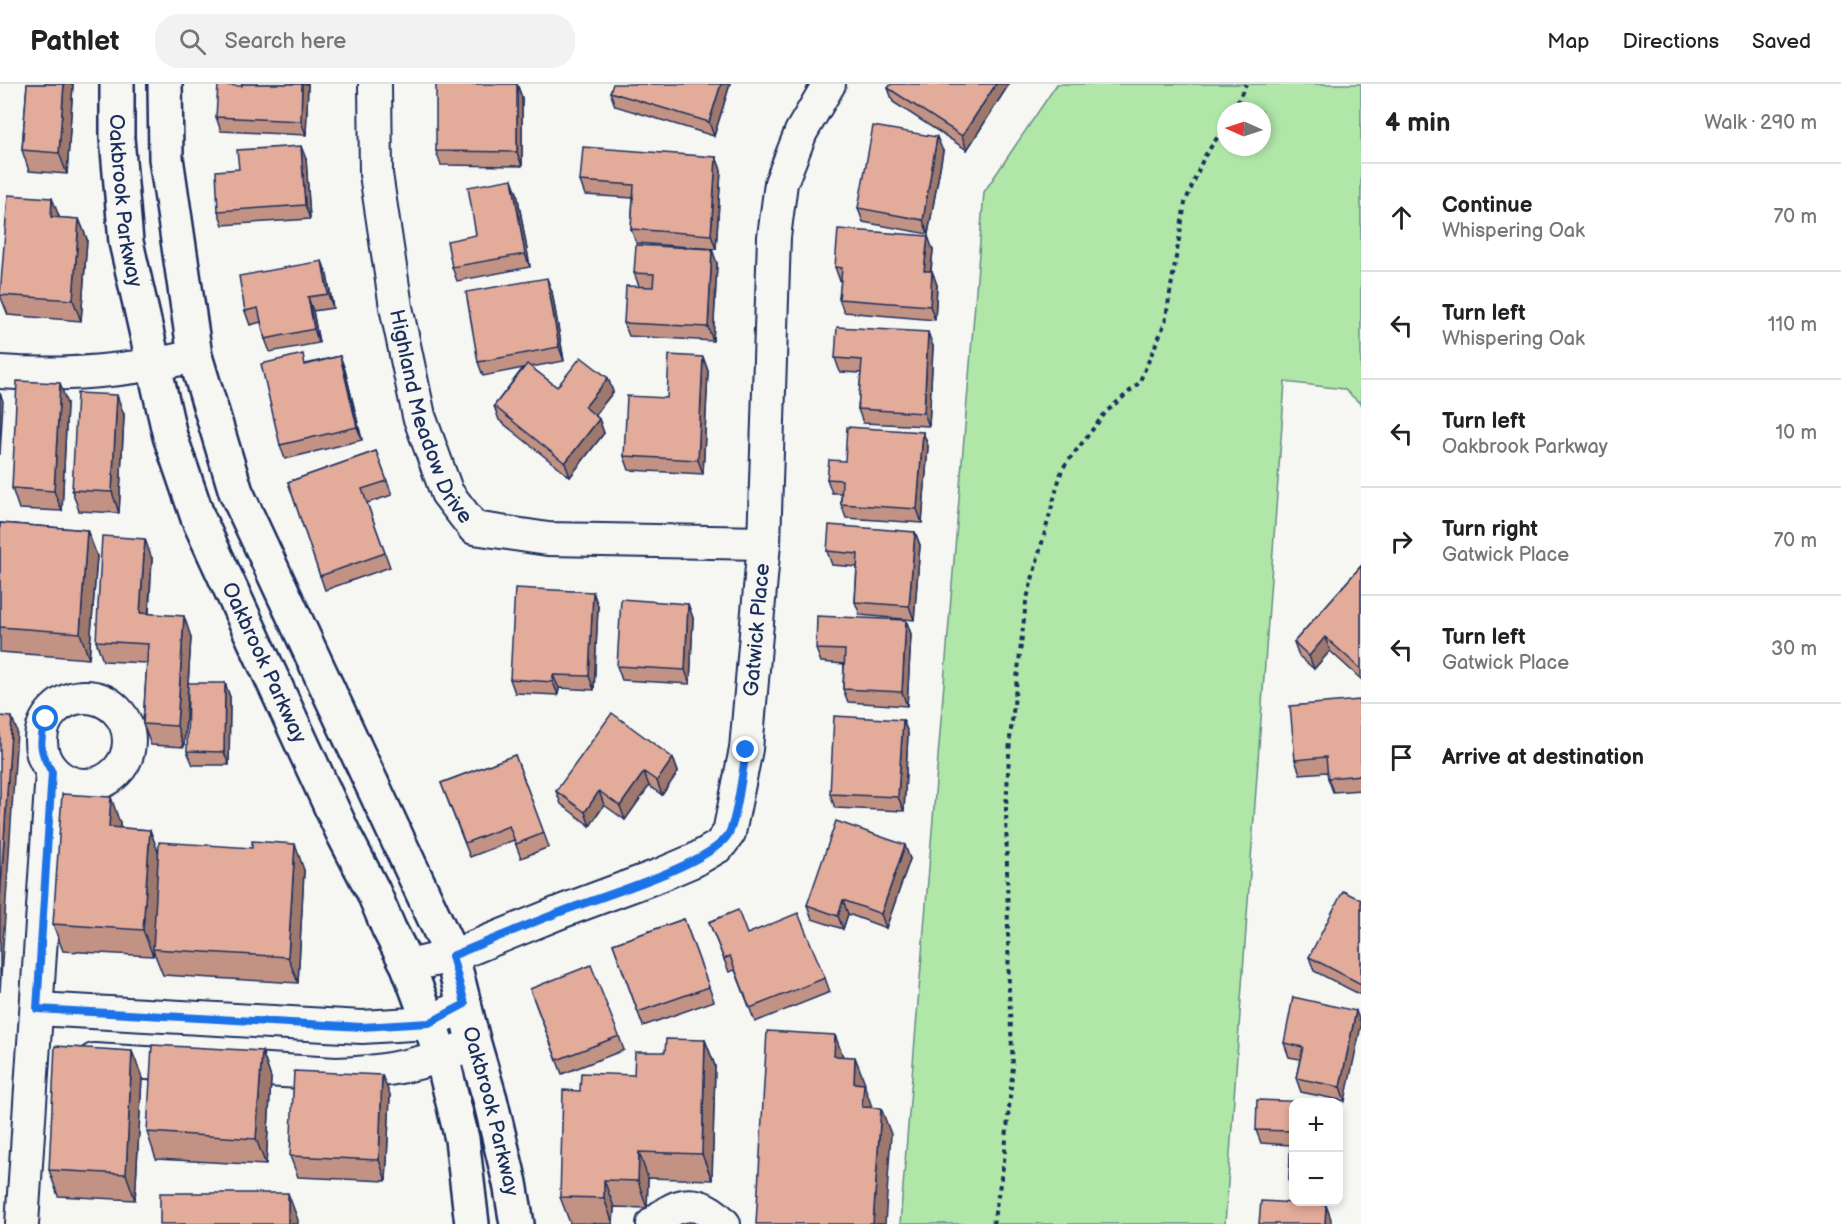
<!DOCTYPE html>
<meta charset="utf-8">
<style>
body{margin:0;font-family:"Balsamiq Sans",sans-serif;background:#f2f2f2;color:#222}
.controls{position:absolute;right:18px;bottom:18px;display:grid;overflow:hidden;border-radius:12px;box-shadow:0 3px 9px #0003}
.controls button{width:54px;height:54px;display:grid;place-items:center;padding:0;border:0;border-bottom:2px solid #e0e0e0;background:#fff;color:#222;font:30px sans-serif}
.compass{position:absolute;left:1217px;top:18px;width:54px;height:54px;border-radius:50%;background:#fff;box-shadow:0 3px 9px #0003;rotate:273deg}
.stop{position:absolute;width:18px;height:18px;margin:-14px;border:4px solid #1a73e8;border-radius:50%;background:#fff}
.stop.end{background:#1a73e8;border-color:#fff;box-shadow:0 2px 6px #0008}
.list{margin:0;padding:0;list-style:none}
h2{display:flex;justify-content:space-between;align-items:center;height:78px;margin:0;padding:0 24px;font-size:26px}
h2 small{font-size:20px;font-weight:400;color:#767676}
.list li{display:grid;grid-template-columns:39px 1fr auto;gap:18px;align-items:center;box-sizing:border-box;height:108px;padding:0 24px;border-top:2px solid #e0e0e0}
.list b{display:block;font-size:22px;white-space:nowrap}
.list p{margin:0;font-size:20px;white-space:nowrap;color:#767676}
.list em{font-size:20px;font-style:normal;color:#767676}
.icon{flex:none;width:33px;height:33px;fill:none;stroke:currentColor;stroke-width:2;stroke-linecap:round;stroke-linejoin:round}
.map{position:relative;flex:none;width:1361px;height:1140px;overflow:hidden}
header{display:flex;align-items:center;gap:36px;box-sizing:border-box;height:84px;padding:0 30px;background:#fff;border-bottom:2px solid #e0e0e0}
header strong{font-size:28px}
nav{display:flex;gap:33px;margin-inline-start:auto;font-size:21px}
.search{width:420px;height:54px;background:#f2f2f2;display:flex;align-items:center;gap:15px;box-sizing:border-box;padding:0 21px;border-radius:24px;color:#767676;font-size:22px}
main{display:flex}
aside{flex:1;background:#fff}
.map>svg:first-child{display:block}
.green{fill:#b0e7a9;stroke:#668b84;stroke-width:1.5;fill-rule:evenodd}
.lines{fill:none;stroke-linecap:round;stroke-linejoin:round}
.street-casing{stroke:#1b2f5e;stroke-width:36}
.secondary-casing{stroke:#1b2f5e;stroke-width:38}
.path{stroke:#1b2f5e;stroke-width:4;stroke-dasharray:4.5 4.5;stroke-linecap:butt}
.street{stroke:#f6f6f2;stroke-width:32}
.secondary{stroke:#f6f6f2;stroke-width:33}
.wall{fill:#c29384;stroke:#1b2f5e;stroke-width:1.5}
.shaded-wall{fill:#9e786c;stroke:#1b2f5e;stroke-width:1.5}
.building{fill:#e2ab9a;stroke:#1b2f5e;stroke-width:1.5}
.route{stroke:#1a73e8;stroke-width:8}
.labels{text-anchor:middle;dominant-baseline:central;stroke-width:4.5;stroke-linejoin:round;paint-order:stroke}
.street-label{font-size:21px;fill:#1b2f5e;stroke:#f6f6f2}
</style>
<header>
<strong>Pathlet</strong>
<div class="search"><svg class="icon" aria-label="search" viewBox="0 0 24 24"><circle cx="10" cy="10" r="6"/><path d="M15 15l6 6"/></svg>Search here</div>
<nav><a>Map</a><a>Directions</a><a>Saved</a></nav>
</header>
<main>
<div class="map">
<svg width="1361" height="1140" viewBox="0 0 1361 1140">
<rect width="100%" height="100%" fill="#f6f6f2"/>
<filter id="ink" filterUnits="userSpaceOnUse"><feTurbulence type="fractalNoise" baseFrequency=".0167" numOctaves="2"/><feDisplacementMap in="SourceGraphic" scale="12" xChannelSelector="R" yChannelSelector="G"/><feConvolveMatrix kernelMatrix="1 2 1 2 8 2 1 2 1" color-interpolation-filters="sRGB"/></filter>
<g filter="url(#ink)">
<path class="green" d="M1057,0h304v320l-17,-15 -59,-7 -60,842h-325l84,-1032zM1226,27h36v36h-36z"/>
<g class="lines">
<g class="street-casing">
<g id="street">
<path id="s1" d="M375,0l1,90 20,133 23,109 28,77 27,35 74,11 216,4"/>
<path d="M0,288c68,5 129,-1 195,-16"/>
<circle cx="85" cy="657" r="44"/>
<path id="s2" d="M408,882l44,-10 111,-45 97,-36 35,-15 24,-14 10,-13 17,-84 18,-206 10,-306 7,-54 20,-51 28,-48"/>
<path d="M37,925l325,18 67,-4 36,-19"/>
<path d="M94,976l242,14c43,-1 90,-10 130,-27"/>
<path d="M22,1140l30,-452"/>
<path d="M653,1140c25,-24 47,-26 71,0"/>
</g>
</g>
<g class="secondary-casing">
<g id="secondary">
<path id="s3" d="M117,0v54l9,104 44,194 28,82 146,317 29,56 16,38 19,37 34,91 20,82 10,85"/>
<path id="s4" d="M165,0l1,74 29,198 41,136 216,464 22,88 16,55 20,84 7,41"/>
</g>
</g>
<g class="path">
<path d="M1233,27l13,-27"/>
<path d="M993,1140l11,-63 9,-95 -4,-73 -3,-186 4,-69 16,-136 36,-133 44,-57 33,-29 26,-60 20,-120 19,-46 22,-32"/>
</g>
<use href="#street" class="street"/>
<use href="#secondary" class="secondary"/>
</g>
<g class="wall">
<path d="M27,0h46l-6,90 -38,-3 -7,-21z"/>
<path d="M242,0h66l-2,51 -85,-4 -5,-14 26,-31z"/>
<path d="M517,0l5,14v68l-81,-1 -5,-14z"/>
<path d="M730,0l-16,52 -99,-30 -5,-14z"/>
<path d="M1009,0l-42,66 -74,-48 -5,-14z"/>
<path d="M943,67l-15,83 -65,-12 -5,-14z"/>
<path d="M716,73l5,13 -5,79 -80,-6 -5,-14 2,-31 -48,-3 -5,-14z"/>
<path d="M306,75l4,60 -87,6 -5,-14 21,-42z"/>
<path d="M517,109l13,74 -73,14 -5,-14 24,-32z"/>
<path d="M59,134l20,1 8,20 -6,82 -73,-6 -8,-20z"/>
<path d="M933,166l-2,21h1l5,14 -2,35 -91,-8 -5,-13 2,-18h-1l-5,-14z"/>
<path d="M322,177l5,14 6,33 -20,3 6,32 -49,9 -5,-13 -4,-17 -11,3 -5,-14z"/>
<path d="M717,179l-4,78 -84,-5 -5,-13 15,-37 -5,-13z"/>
<path d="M552,208l12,69 -33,6 26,20 51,-9 5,14 -18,23 4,4 5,14 -34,44 -71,-57 -5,-14 29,-38 -40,8 -5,-14z"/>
<path d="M933,262l-4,80 -66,-3 -5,-14 3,-36 -21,-1 -5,-14z"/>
<path d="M340,272l5,14 17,70 -77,19 -5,-14 26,-81z"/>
<path d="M703,273l5,14 -5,103 -74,-4 -5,-14 43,-58z"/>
<path d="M67,320l-5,107 -43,-2 -7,-21z"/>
<path d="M124,331l-5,98 -40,-2 -7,-21z"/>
<path d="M923,348l5,14 -6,77 -76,-5 -5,-14v-11h-9l-5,-14z"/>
<path d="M376,367l16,44 -25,8 23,64 -65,23 -37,-108z"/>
<path d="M0,439l87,7 10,26 -8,103 -89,-7z"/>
<path d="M915,448l5,13 -6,75 -54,-5 -5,-13 2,-35 -25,-2 -5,-14z"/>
<path d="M152,475l-3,55 42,23 -7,110 -33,-2 -8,-21 4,-61 -44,-2 -7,-20z"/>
<path d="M1361,482v113l-31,-28 -16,18 -15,-13 -5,-14z"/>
<path d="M593,508l5,14 -4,84 -35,-2 -1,7 -43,-2 -5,-14z"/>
<path d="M688,520l5,14 -3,66 -68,-4 -5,-14z"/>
<path d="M906,536l5,14 -4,72 -59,-4 -5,-13 1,-25 -23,-2 -5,-13z"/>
<path d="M225,599l5,14 -1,68h-36l-6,-14z"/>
<path d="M1361,622v84l-28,2 -5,-14 -1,-6 -27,2 -5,-14z"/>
<path d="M903,636l5,13 -4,78 -69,-3 -5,-14z"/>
<path d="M515,671l34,92 -28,11 -7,-18 -44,17 -29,-74z"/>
<path d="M673,674l5,14 -16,23 -13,-9 -24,34 -21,-15 -14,21 -29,-22 -5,-13z"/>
<path d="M120,739v5l30,2 8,23 146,17 -6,113 -135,-8 -10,-25v6l-90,-5 -10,-27z"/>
<path d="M910,775l-24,69 -38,-14 -5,15 -31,-10 -5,-14z"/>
<path d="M1361,816v95l-47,-24 -5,-14z"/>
<path d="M684,835l30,82 -71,25 -30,-82z"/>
<path d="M709,838l38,12 78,44 5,14 -75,30 -20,-52 -6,2z"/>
<path d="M530,905l89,47 5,14 -62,24z"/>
<path d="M1356,927l-11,90 -44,-9 -5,-14 4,-19 -11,-2 -5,-14z"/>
<path d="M705,956l10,26 -3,114 -64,-2 -1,30 -33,-1 -1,17 -43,-1 -10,-26 20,-106 54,-16 31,-23z"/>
<path d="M262,967l9,27 -5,87 -110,-6 -9,-27z"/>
<path d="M142,993l-7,123 -77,-4 -9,-26z"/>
<path d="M390,1011l-4,86 -88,-4 -8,-21z"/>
<path d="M1293,1018v92l-4,-13 2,-36 -30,-2 -5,-13z"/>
</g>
<g class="shaded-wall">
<path d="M64,0h9l-6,90 -8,-21z"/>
<path d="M302,0h6l-2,51 -5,-14z"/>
<path d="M517,0l5,14v68l-5,-14z"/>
<path d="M721,0h9l-16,52 -5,-14z"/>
<path d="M996,0h13l-42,66 -5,-14z"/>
<path d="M937,53l6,14 -15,83 -5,-14z"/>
<path d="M301,62l5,13 4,60 -5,-14z"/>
<path d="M716,73l5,13 -5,79 -5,-14z"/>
<path d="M512,95l5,14 13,74 -5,-13z"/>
<path d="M52,114l8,21 -9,-2z"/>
<path d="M79,135l8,20 -6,82 -8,-21z"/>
<path d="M928,152l5,14 -4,35 -5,-14z"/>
<path d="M712,165l5,14 -4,78 -5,-14z"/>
<path d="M322,177l5,14 6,33 -5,-14z"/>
<path d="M932,187l5,14 -2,35 -5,-14z"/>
<path d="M547,194l5,14 12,69 -5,-14z"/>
<path d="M308,213l5,14 6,32 -5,-14z"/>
<path d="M928,248l5,14 -4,80 -5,-13z"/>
<path d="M340,272l5,14 17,70 -5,-13z"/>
<path d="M703,273l5,14 -5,103 -5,-14z"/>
<path d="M608,294l5,14 -23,29 -5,-14z"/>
<path d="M60,299l7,21 -5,107 -8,-20z"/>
<path d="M0,309l3,8 -3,54z"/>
<path d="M117,311l7,20 -5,98 -7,-21z"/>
<path d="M599,335l5,14 -34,44 -5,-14z"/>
<path d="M923,348l5,14 -6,77 -5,-14z"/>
<path d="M87,446l10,26 -8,103 -9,-26z"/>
<path d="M915,448l5,13 -6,75 -5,-14z"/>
<path d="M145,455l7,20 -5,75 -7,-21z"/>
<path d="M593,508l5,14 -4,84 -5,-14z"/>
<path d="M688,520l5,14 -3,66 -5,-14z"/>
<path d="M184,532l7,21 -7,110 -7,-21z"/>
<path d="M906,536l5,14 -4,72 -5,-14z"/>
<path d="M1325,553l5,14 -16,18 -5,-13z"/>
<path d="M553,591l6,13 -1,7 -5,-13z"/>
<path d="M225,599l5,14 -1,68 -5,-13z"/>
<path d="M1359,616l2,6v21z"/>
<path d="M12,633l5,14 -17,261v-92z"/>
<path d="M903,636l5,13 -4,78 -6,-14z"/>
<path d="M673,674l5,14 -16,23 -5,-14z"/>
<path d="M644,688l5,14 -24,34 -5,-14z"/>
<path d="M599,707l5,14 -14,21 -5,-14z"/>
<path d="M111,713l9,26 -1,31 -10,-27z"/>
<path d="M150,746l10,27 -7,99 -10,-26z"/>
<path d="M295,760l9,26 -6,113 -10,-26z"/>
<path d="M905,761l5,14 -24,69 -5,-14z"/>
<path d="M843,816l5,14 -5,15 -5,-13z"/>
<path d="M1356,927l5,13v2l-16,75 -5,-14z"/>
<path d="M835,951l10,27 -11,-6z"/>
<path d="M705,956l10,26 -3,114 -10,-26z"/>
<path d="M132,967l10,26 -7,123 -9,-26z"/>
<path d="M262,967l9,27 -5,87 -10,-26z"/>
<path d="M855,973l10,26v4l8,23 -1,23 -18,-50z"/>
<path d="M382,991l8,20 -4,86 -7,-21z"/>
<path d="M881,1024l10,26 -6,90h-12z"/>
<path d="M639,1068l9,26 -1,30 -9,-27z"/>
<path d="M604,1096l10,27 -1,17 -9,-26z"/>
<path d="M288,1109l10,27v4h-10z"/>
<path d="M1326,1121l5,14v5h-6z"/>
</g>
<g class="building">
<path d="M27,0h37l-5,69 -37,-3z"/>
<path d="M242,0h60l-1,37 -85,-4 2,-32 24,1z"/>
<path d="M436,0h81v68l-81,-1z"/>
<path d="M613,0h108l-12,38 -99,-30z"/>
<path d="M891,0h105l-34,52 -74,-48z"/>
<path d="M873,42l64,11 -14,83 -65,-12z"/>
<path d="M301,62l4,59 -87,6 -2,-40 23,-2 -2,-19z"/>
<path d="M583,63l133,10 -5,78 -80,-6 3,-44 -54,-4z"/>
<path d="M512,95l13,75 -73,13 -5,-26 29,-6 -8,-48z"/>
<path d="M8,111l44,3 -1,19 28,2 -6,81 -73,-5z"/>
<path d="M838,145l90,7 -4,35h8l-2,35 -91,-7 3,-31 -7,-1z"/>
<path d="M636,161l76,4 -4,78 -84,-4 2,-37 27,1 1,-13 -20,-1z"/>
<path d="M322,177l6,33 -20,3 6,32 -49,10 -7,-31 -13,3 -6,-35z"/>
<path d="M547,194l12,69 -81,15 -12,-70z"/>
<path d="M837,243l91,5 -4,81 -66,-4 4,-49 -27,-2z"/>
<path d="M303,270l2,11 35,-9 17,71 -77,18 -19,-81z"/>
<path d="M669,271l34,2 -5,103 -74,-4 3,-60 40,2z"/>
<path d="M581,273l27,21 -23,29 14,12 -34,44 -71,-57 33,-42 30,23z"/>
<path d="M17,297l43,2 -6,108 -42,-3z"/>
<path d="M77,309l40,2 -5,97 -40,-2z"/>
<path d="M847,343l76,5 -6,77 -76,-5 1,-24 -15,-1 2,-19 16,1z"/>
<path d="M376,367l11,30 -25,8 23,64 -65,23 -32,-94z"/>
<path d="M0,439l87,7 -7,103 -80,-6z"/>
<path d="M829,441l86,7 -6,74 -54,-4 3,-48 -31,-3z"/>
<path d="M102,452l43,3 -5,74 44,3 -7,110 -34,-2 5,-80 -52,-3z"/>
<path d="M1361,482v103l-36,-32 -16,19 -15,-14z"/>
<path d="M515,504l78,4 -4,84 -36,-1v7l-43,-3z"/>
<path d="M621,515l67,5 -3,66 -68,-4z"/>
<path d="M817,532l89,4 -4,72 -59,-3 2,-39 -29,-1z"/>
<path d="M188,599h37l-1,69 -37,-1z"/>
<path d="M1359,616l2,27v48l-33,3 -2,-21 -31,3 -5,-54z"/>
<path d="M612,629l61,45 -16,23 -13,-9 -24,34 -21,-15 -14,21 -29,-21z"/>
<path d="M0,632l12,1 -12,183z"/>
<path d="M834,632l69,4 -5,77 -68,-3z"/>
<path d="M515,671l29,78 -28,11 -7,-18 -44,17 -24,-60z"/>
<path d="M62,710l49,3 -2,30 41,3 -7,100 -90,-6z"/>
<path d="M836,737l69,24 -24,69 -38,-14 -5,16 -31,-11z"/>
<path d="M252,757l43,3 -7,113 -135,-8 6,-107 93,6z"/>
<path d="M1343,807l18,9v84l-52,-27z"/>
<path d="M738,826l9,24 51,-21 27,65 -75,30 -20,-52 -6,3 -15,-37z"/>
<path d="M684,835l25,68 -71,25 -25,-68z"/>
<path d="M591,881l28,71 -62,24 -27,-71z"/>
<path d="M1293,913l63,14 -16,76 -44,-9 7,-31 -19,-4z"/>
<path d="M767,947l68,4 -1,21 21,1 -1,26 10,1 -2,23 19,1 -8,116h-117z"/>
<path d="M666,955l39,1 -3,114 -63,-2 -1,29 -34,-1v18l-44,-1 3,-107 17,1 1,-18 53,2 1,-23h30z"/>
<path d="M152,961l110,6 -6,88 -109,-7z"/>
<path d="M55,962l77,5 -6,123 -77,-4z"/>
<path d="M294,987l88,4 -3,85 -89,-4z"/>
<path d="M1257,1016l57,2h-21v79h-4l2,-50 -35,-1z"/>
<rect x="160" y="1109" width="128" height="31"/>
<path d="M1261,1117l65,4 -1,19h-66z"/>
</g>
</g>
<g class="lines" filter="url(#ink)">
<path class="route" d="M46,635c-7,23 -7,32 6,53l-15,237 325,18 67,-4 36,-19 -13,-48c37,-15 74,-31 111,-45 37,-14 145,-46 165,-76 9,-14 15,-67 18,-85"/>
</g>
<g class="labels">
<g class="street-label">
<text stroke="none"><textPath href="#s3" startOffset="117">Oakbrook Parkway</textPath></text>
<text stroke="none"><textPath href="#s1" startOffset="340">Highland Meadow Drive</textPath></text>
<text stroke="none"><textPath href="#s2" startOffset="556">Gatwick Place</textPath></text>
<text stroke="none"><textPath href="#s3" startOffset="603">Oakbrook Parkway</textPath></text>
<text stroke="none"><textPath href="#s4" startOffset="1088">Oakbrook Parkway</textPath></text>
</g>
</g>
</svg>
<div class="controls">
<button>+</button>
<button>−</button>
</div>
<svg class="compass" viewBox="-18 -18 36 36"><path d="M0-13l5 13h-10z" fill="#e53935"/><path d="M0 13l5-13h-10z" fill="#767676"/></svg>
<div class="stop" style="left:46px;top:635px"></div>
<div class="stop end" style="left:746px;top:666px"></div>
</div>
<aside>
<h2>4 min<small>Walk · 290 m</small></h2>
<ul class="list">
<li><svg class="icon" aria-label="ahead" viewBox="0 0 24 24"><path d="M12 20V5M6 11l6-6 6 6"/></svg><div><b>Continue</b><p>Whispering Oak</p></div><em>70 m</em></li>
<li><svg class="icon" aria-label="left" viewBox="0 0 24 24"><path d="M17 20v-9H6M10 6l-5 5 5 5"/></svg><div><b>Turn left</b><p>Whispering Oak</p></div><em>110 m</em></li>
<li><svg class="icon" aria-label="left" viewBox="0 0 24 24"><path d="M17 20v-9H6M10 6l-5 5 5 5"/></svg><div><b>Turn left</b><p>Oakbrook Parkway</p></div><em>10 m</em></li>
<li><svg class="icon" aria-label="right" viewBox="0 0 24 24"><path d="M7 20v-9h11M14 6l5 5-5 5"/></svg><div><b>Turn right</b><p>Gatwick Place</p></div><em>70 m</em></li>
<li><svg class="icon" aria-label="left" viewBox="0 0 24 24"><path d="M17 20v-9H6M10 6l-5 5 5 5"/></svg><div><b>Turn left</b><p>Gatwick Place</p></div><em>30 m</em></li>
<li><svg class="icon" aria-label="arrive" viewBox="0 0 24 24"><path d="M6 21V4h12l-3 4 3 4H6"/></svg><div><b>Arrive at destination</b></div></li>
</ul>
</aside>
</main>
